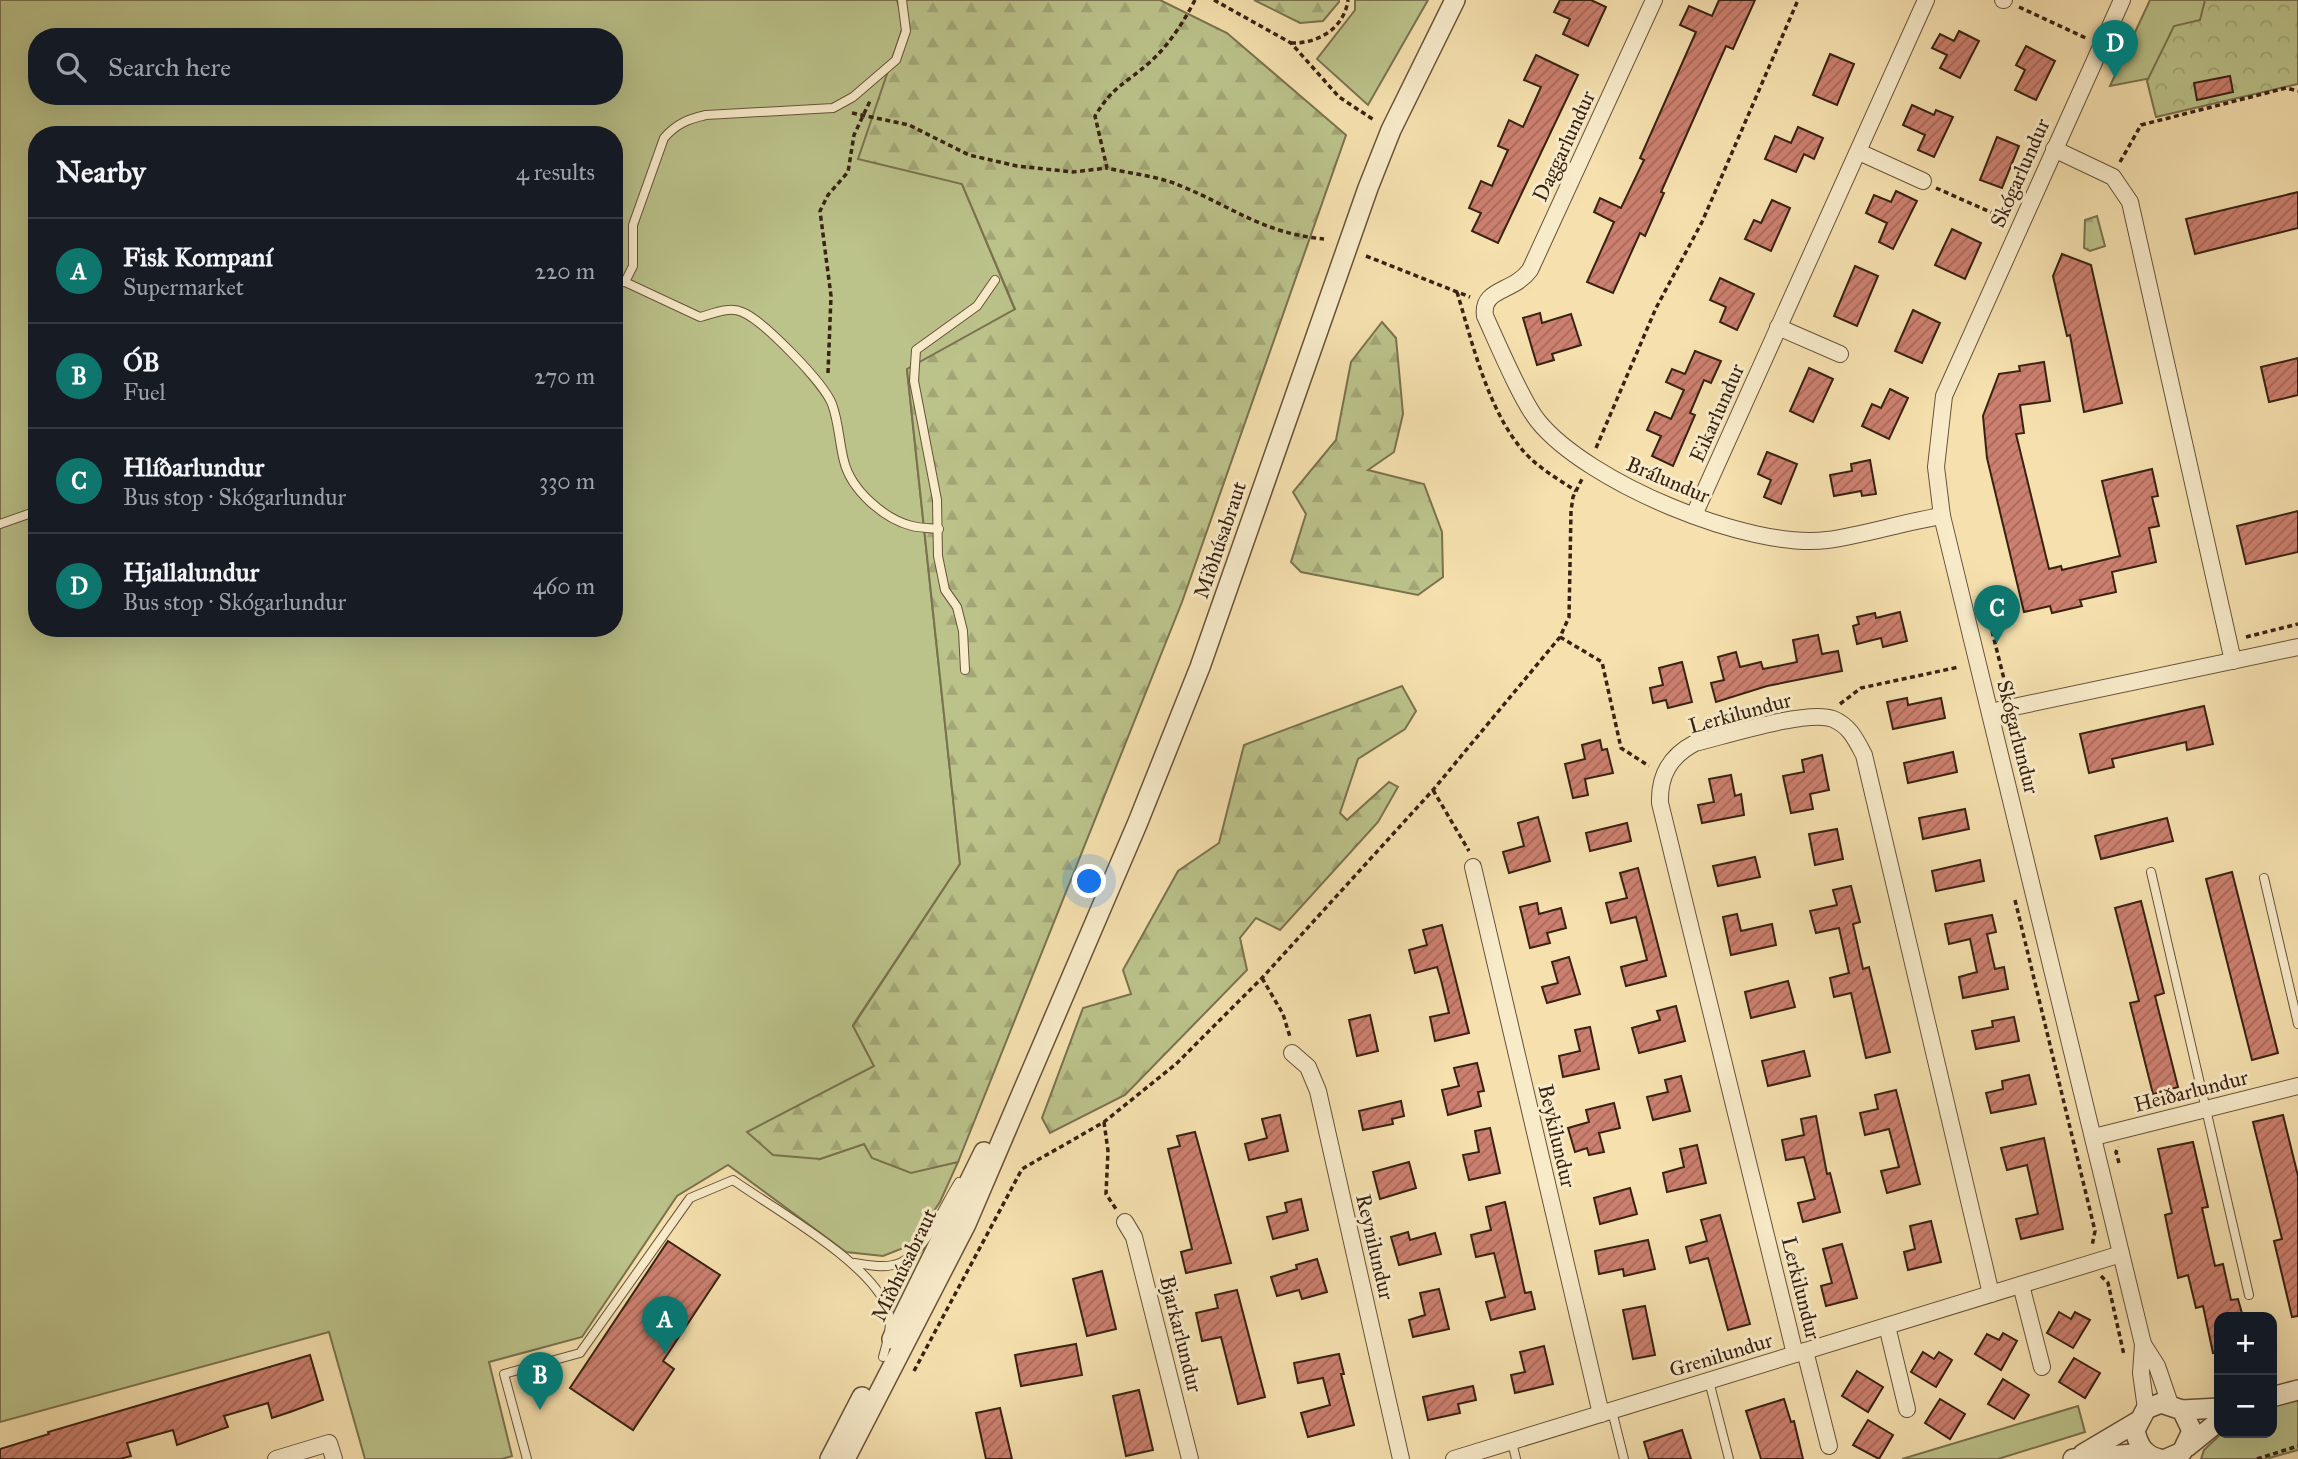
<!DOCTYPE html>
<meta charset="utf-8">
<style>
body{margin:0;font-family:"IM FELL Great Primer",serif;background:#20242c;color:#f1f3f6}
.controls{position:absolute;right:21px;bottom:21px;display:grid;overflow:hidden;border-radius:14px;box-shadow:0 7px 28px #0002}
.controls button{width:63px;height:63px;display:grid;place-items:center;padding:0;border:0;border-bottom:2px solid #363941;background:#171b24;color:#f1f3f6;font:35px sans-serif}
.you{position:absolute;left:1090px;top:882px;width:24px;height:24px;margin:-18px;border:5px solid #fff;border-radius:50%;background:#1a73e8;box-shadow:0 0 0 10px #1a73e833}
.badge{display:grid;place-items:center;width:46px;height:46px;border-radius:50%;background:#0f766e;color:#fff;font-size:23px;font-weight:700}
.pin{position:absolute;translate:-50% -58px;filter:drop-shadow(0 2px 4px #0008)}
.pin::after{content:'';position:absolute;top:37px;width:24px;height:21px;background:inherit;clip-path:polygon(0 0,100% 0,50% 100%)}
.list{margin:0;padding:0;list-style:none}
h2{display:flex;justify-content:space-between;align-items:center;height:91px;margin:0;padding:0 28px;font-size:30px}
h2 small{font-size:23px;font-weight:400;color:#9ea1a6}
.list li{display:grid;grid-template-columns:46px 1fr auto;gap:21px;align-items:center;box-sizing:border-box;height:105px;padding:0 28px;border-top:2px solid #363941}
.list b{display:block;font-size:26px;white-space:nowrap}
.list p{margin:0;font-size:23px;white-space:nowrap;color:#9ea1a6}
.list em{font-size:23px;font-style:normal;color:#9ea1a6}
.icon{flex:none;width:38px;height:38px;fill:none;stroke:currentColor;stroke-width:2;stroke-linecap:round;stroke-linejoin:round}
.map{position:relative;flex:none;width:2298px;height:1459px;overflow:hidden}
.search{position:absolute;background:#171b24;box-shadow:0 7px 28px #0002;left:28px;top:28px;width:595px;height:77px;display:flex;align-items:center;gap:18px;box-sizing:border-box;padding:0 24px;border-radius:28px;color:#9ea1a6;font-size:26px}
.panel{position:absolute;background:#171b24;box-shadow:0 7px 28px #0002;left:28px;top:126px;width:595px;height:511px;border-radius:28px}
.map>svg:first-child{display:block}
.grass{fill:#bbc28a;stroke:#7a724e;stroke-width:2;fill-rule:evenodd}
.forest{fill:url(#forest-firs);stroke:#7a724e;stroke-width:2}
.park{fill:url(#park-crowns);stroke:#7a724e;stroke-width:2}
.building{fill:url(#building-hatch);stroke:#392213;stroke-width:2}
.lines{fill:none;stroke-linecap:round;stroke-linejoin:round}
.service-casing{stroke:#68523a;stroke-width:10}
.minor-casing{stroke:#68523a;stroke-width:18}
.tertiary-casing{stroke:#68523a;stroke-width:22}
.path{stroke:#392213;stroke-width:3.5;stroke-dasharray:5 3.5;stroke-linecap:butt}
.service{stroke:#f8ebca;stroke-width:8}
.minor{stroke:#f8ebca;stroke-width:16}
.tertiary{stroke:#f8ebca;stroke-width:19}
.labels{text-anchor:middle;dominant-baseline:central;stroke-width:6;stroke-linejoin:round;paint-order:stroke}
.street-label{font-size:21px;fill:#392213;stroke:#f8ebca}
</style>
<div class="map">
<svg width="2298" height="1459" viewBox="0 0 2298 1459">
<defs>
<pattern id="forest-firs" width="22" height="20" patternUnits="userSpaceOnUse" patternTransform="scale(1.75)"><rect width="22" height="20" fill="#bbc28a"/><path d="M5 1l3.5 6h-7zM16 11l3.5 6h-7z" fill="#a2a676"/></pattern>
<pattern id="park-crowns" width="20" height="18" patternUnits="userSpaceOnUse" patternTransform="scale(1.75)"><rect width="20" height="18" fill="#bbc28a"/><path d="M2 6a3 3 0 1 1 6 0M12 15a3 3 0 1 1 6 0" fill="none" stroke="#a2a676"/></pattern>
<pattern id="building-hatch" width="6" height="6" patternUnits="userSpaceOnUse" patternTransform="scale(1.75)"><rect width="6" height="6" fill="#cc806f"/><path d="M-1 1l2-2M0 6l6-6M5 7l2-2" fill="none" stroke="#a7685a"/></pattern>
</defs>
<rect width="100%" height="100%" fill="#f5e0ae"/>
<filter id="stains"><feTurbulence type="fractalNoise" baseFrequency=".00286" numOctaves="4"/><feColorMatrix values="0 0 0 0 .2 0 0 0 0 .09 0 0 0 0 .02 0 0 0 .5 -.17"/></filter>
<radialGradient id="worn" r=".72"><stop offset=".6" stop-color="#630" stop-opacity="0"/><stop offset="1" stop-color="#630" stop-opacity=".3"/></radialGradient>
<g class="grass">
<path d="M0,0h897l65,184 53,126 -108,60 53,494 -107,161 21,41 -54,93 44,-15 47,28 47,-10 -18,40 -29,43 -28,11 -37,-4 -118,-87 -51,31 -95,141 -93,25 23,94 -10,3h-137l-36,-127 -329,90zM37,37h577v59h-577zM37,135h577v493h-577z"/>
<path d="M1355,0h73l-60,105 -51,-46 38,-49z"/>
<path d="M2150,0h148v50l-188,36z"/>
<path d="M2298,1399v51l-32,9h-65l3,-9 18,-17h50v-26z"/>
<path d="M2078,1406l7,26 -87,27h-96z"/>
</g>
<g class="forest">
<path d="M897,0h263l67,33 119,102 -164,467 -224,560 -47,11 -39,-15 -8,-14 -44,15 -47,-4 -26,-23 127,-66 -21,-40 107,-162 -53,-495 108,-60 -53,-125 -104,-25 46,-135z"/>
<path d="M1254,0h85v2l-16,19 -23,2z"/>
<path d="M2097,216l8,30 -15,5 -6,-3 1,-28z"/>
<path d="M1382,322l14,16 7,76 -9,38 -26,18 56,14 18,48 1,45 -25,18 -117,-23 -10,-10 15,-48 -13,-22 43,-52 15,-78z"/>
<path d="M1402,686l14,25 -11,18 -47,30 -18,54 7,7 42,-38 9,5 -20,35 -98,108 -24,-12 -16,20 7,32 -122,125 -75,38 -8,-15 41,-110 48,-14 -8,-24 55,-99 41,-28 25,-98z"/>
</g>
<path class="park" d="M2205,0h93v84l-142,33 -9,-36 27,-55 26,-6z"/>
<g class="building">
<path d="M1560,0h31l15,7 -18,39 -25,-12 7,-15 -16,-7z"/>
<path d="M1719,0h36l-22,49 -7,-3 -65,146 3,1 -19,43 -5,-3 -27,60 -26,-11 27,-60 -20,-10 6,-14 21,10 23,-48 -4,-2 56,-126 -16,-7 9,-19 23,10z"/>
<path d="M1959,31l20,10 -19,37 -20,-10 7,-13 -15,-7 8,-14 14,7z"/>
<path d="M2026,46l29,15 -19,39 -21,-10 10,-20 -9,-5z"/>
<path d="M1830,54l24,10 -17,41 -24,-10z"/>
<path d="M1536,55l42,20 -80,168 -26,-12 9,-18 -12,-5 12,-27 11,5 16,-36 -10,-4 11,-26 14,7 18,-40 -17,-7z"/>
<path d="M2230,76l3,16 -36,8 -3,-17z"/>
<path d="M1912,105l22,10 2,-5 17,7 -19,40 -16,-7 7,-15 -22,-10z"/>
<path d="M1798,127l25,11 -9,21 -10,-5 -8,18 -31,-13 10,-23 16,7z"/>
<path d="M1997,137l22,9 -17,42 -22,-8z"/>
<path d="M1896,191l21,10 -24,48 -14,-7 8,-19 -21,-10 8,-18 17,7z"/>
<path d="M2298,192v36l-103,26 -9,-35z"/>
<path d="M1772,200l18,8 -19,43 -26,-12 9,-19 7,3z"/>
<path d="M1952,229l29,14 -16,36 -30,-14z"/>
<path d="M2062,254l29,11 31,138 -38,9 -14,-77 -3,1 -14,-60z"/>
<path d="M1855,266l23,10 -21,50 -23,-10z"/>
<path d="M1720,278l34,16 -17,36 -17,-8 6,-15 -16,-7z"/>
<path d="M1913,310l27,13 -18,40 -27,-12z"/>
<path d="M1540,313l2,10 29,-9 10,31 -29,9 2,6 -17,5 -14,-47z"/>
<path d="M1695,351l26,10 -10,22 -7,-3 -14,33 5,2 -22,51 -21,-10 9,-20 -14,-6 8,-18 16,7 13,-29 -18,-8 6,-13 13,5z"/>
<path d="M2298,358v37l-29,7 -8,-35z"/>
<path d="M2044,362l6,39 -30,4 4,28 -8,1 33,135 12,-3 1,4 58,-14 -18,-75 50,-12 6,27 -6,1 7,29 -10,2 7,34 -44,10 4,20 -36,8 2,6 -30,7 -2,-7 -26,6 -37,-154 -4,-42 16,-42 21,-3 -1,-5z"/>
<path d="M1809,368l24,11 -20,43 -23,-11z"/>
<path d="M1890,389l18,9 -19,41 -27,-13 10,-22 9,4z"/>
<path d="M1767,452l30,12 -16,40 -17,-7 7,-17 -13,-6z"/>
<path d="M1870,460l6,34 -14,2 -1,-5 -27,5 -4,-21 22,-4 -1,-7z"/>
<path d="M2298,511v41l-52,12 -9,-38z"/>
<path d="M1900,612l7,29 -24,6 -2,-9 -24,6 -4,-18 6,-2 -2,-7 18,-4 1,5z"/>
<path d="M1818,635l4,19 16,-3 4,20 -75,15 -51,16 -5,-19 13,-3 -6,-23 18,-5 4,15 21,-5 2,7 34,-7 -4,-22z"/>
<path d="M1682,662l10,40 -24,6 -2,-8 -13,3 -3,-15 13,-3 -4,-17z"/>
<path d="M1907,698l1,7 33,-7 4,20 -52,11 -6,-27z"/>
<path d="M2204,706l9,38 -26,6 -1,-8 -74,17 2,8 -25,6 -9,-39z"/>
<path d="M1600,740l2,10 5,-1 6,24 -28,6 3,16 -15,3 -8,-34 20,-5 -3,-14z"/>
<path d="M1953,752l4,20 -49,11 -4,-20z"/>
<path d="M1822,755l7,35 -19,4 3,15 -22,4 -8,-37 21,-4 -2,-12z"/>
<path d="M1731,775l4,21 6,-2 3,21 -42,8 -4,-18 16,-3 -5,-23z"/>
<path d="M1965,809l4,20 -46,10 -4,-21z"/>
<path d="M1538,817l12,44 -41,12 -6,-21 21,-6 -6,-23z"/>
<path d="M2167,818l6,23 -72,18 -6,-23z"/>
<path d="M1627,823l4,18 -41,10 -4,-18z"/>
<path d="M1837,829l6,30 -28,6 -6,-31z"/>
<path d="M1755,857l5,20 -42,9 -5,-20z"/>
<path d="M1980,860l4,21 -48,10 -4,-20z"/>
<path d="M1638,868l28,108 -40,10 -5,-19 26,-7 -11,-43 -25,6 -5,-20 21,-5 -7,-25z"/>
<path d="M2232,872l46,181 -26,7 -46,-181z"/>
<path d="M1851,886l9,36 -7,2 10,45 6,-2 21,85 -24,6 -15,-65 -17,4 -4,-19 19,-5 -10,-45 -23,5 -6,-22 27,-6 -4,-15z"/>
<path d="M2141,901l23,92 -9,3 23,91 -25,7 -23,-91 9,-2 -24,-93z"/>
<path d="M1537,903l2,11 22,-6 5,20 -19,5 3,10 -20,5 -10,-41z"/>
<path d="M1737,914l4,17 31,-7 4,21 -45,10 -8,-38z"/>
<path d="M1992,915l4,17 -9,2 8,35 9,-2 4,22 -45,9 -4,-21 18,-5 -7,-33 -21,5 -4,-20z"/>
<path d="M1442,925l27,108 -34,8 -5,-24 19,-4 -8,-33 -4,-13 -22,6 -6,-23 18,-5 -4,-15z"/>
<path d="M1569,957l11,37 -33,9 -5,-16 16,-4 -6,-21z"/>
<path d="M1788,981l7,26 -44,11 -6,-26z"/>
<path d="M1676,1006l9,35 -46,12 -7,-25 28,-8 -3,-9z"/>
<path d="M1370,1015l8,36 -21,5 -8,-36z"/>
<path d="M2014,1017l5,24 -43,8 -4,-18 21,-4 -1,-6z"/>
<path d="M1590,1027l9,42 -36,8 -4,-21 21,-5 -5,-21z"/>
<path d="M1804,1051l6,25 -42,10 -6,-25z"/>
<path d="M1477,1063l7,28 -6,1 3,14 -33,9 -6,-25 17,-4 -5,-18z"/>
<path d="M2029,1075l7,29 -45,9 -5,-20 17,-4 -1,-8z"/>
<path d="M1681,1076l9,35 -37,9 -6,-23 21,-5 -3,-12z"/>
<path d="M1896,1090l24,94 -33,9 -6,-22 18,-4 -10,-38 -24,6 -5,-22 18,-4 -3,-14z"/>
<path d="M1401,1101l3,15 -12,3 1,5 -30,6 -4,-19z"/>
<path d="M1614,1103l6,25 -21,5 5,19 -15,3 -2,-7 -12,4 -7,-24 21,-6 -3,-12z"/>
<path d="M1280,1115l8,36 -39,9 -4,-16 22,-6 -5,-19z"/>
<path d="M2283,1115l15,61v140l-6,1 -18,-76 8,-2 -29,-117z"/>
<path d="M1816,1116l11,58 3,-1 10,39 -37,10 -5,-19 17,-4 -11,-42 -18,3 -4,-20 22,-5 -3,-16z"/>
<path d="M1490,1128l10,45 -31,7 -6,-25 16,-3 -4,-21z"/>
<path d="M1195,1132l36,131 -45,10 -5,-21 11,-3 -24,-100 12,-3 -3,-10z"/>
<path d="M2044,1138l19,91 -42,10 -5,-20 22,-5 -11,-49 -20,5 -6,-22z"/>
<path d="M2193,1142l15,65 -6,1 13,58 8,-2 8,36 7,-1 5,18h-24v35l-6,1 -10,-47 -7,2 -8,-33 -10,3 -13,-63 7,-2 -14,-64z"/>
<path d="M1697,1145l9,38 -39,9 -4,-19 21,-6 -4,-18z"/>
<path d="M1409,1162l7,26 -36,11 -7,-27z"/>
<path d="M1630,1188l7,26 -37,10 -6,-26z"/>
<path d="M1301,1199l7,31 -35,9 -6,-22 20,-5 -2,-9z"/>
<path d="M1505,1202l20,91 6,-1 4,17 -44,11 -5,-18 19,-5 -11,-44 -18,4 -5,-22 20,-5 -5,-23z"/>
<path d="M1720,1215l30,109 -22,6 -20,-72 -18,5 -4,-16 21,-6 -6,-21z"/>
<path d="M1931,1221l10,41 -33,8 -4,-18 11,-3 -5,-23z"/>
<path d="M1408,1232l2,8 25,-7 6,21 -42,11 -8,-28z"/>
<path d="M1648,1240l7,29 -31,7 -1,-7 -24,5 -4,-23z"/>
<path d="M668,1241l52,34 -57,86 11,8 -41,61 -63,-42z"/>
<path d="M1842,1244l15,54 -31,8 -5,-20 11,-3 -9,-34z"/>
<path d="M1317,1259l10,33 -25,7 -3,-9 -22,6 -6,-19 26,-8 -1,-4z"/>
<path d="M1102,1271l14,58 -29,7 -14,-57z"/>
<path d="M1439,1289l10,40 -36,8 -4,-17 16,-5 -5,-22z"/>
<path d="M1237,1290l28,107 -27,7 -17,-67 -19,4 -6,-28 22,-5 -3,-13z"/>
<path d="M1645,1306l10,49 -22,4 -10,-49z"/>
<path d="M2059,1312l12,7 4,-7 15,8 -17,28 -26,-15z"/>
<path d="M2003,1333l14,8 -16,29 -26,-16 12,-20 12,6z"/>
<path d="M1076,1344l6,31 -61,11 -6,-31z"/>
<path d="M1544,1346l9,38 -38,9 -4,-18 14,-3 -5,-20z"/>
<path d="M1923,1352l11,7 5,-7 13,8 -16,27 -25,-15z"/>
<path d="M1339,1354l5,20h-3l13,51 -46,12 -7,-24 29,-8 -7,-27 -25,5 -4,-20z"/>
<path d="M310,1355l13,45 -33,12 -18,6 -4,-15 -44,13 4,11 -51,18 -4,-15 -46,13 4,13 -11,3h-120v-10l49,-15 -1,-2z"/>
<path d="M2074,1358l26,15 -15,25 -26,-16z"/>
<path d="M1857,1371l26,16 -15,25 -26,-16z"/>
<path d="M2003,1379l26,16 -15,24 -26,-15z"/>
<path d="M1473,1386l3,14 -18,4 2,9 -32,7 -5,-23z"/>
<path d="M1139,1390l14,60 -27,6 -13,-60z"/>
<path d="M1784,1399l7,23 3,-1 9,38h-42l-15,-48z"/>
<path d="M1940,1399l25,15 -15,25 -25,-16z"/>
<path d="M1000,1408l12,51h-26l-10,-46z"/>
<path d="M1868,1420l25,15 -14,24 -26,-14z"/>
<path d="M1682,1430l9,29h-42l-5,-17z"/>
</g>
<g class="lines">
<g class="service-casing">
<g id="service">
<path d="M625,282l75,35c12,-3 30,-11 42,-5 21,8 82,71 90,92 7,19 7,38 12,57 7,29 40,58 68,65 8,2 18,2 27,3"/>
<path d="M614,283l11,-1 8,-16v-41l31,-87c12,-14 24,-19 42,-23l127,-7 20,-11 43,-37 10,-29 -4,-31"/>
<path d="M0,524l37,-13"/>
<path d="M965,670l-2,-39 -6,-24 -12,-17 -7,-34 -1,-56 -23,-119 2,-31 61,-44 18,-26"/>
<path d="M2151,872l98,423"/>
<path d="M2264,878l34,146"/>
<path d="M855,1263c13,2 26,5 38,2 30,-5 50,-59 66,-83"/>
<path d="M1709,1381l20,78"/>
<path d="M1612,1411l12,48"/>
<path d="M1512,1442l4,17"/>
<path d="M527,1459l-23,-85 76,-21 110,-155 43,-18c41,29 139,83 155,130 5,15 -1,32 -5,47"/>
</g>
</g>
<g class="minor-casing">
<g id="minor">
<path d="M1654,0l-124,270c-17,23 -49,18 -45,46 12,26 36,84 53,105 49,61 211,129 289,119 38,-5 76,-18 115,-24"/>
<path d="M2003,0h1"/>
<path d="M2122,0l-178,396 -8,71 6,49 201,828 -2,29 5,36"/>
<path d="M2054,149l59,28 17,25 103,459"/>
<path d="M1859,152l64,29"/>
<path d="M1778,327l62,27"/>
<path d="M1694,515l232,-515"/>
<path d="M1990,712l308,-65"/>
<path d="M1473,867l128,547"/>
<path d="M1292,1053l16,14 10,24 83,368"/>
<path d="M2094,1137l204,-51"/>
<path d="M1125,1222l9,15 56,222"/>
<path d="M2021,1285l21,82"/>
<path d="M1887,1326l20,83"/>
<path d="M2143,1344l14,22 13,38"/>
<path d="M1805,1351l24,95"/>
<path d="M1795,1354l-135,-551c-1,-28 10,-47 35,-60 29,-7 113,-34 138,-24 17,7 23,21 31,36l127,539"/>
<path d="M276,1459l53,-16 5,16"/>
<path d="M1454,1459l667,-205"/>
</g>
</g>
<g class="tertiary-casing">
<g id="tertiary">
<path d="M892,1339l92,-187"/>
<path d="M2272,1397l26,-7"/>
<path d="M2182,1410l37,-2"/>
<path d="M2187,1447l32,-26"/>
<path d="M2083,1454l54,-32"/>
<path d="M830,1459l32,-62"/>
<path d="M845,1459l121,-235 172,-402 62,-155 168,-479 23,-58 64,-130"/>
<path d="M2073,1459l72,-6"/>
<path d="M2160,1459c-15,-3 -22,-13 -25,-29l11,-21 15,-6 21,7 10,21 -10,21 -16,7"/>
</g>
</g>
<g class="path">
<path d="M1195,0c-12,23 -26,45 -46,63 -25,22 -35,22 -54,53l12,52c24,6 52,8 74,18 54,22 81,47 143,53"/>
<path d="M1214,0l77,43 48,54 35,23"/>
<path d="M2019,7l69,32"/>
<path d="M1291,43c26,1 53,-14 57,-43"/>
<path d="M852,113l57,12 60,30 48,11 56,6 34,-4"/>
<path d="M2120,162l21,-37 145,-37 12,3"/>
<path d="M1936,188l70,31"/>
<path d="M1366,256l104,41"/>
<path d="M1457,292c16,53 33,128 74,167 13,12 30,22 45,32"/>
<path d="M828,373l3,-77 -11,-85 8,-16 20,-23 6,-37 16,-34"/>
<path d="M1596,448l60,-140 46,-86 96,-222"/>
<path d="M1990,623l16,64 5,2"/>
<path d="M1560,637l42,25 19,86 28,18"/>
<path d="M2246,637l52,-13"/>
<path d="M1840,704l21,-16 98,-21"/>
<path d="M1433,790l36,61"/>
<path d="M2015,900l80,331 -3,15"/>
<path d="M1262,978l21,36 7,23"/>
<path d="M1104,1122l4,29 -2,43 10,15"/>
<path d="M2119,1163l-3,-11 3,-5"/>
<path d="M2101,1276l7,7 16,72"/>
<path d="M914,1371l108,-202 82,-47 72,-58 86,-86 171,-188 127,-153 9,-20 2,-106 2,-14 10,-20"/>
<path d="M2257,1459l41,-13"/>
</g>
<use href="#service" class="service"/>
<use href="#minor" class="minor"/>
<use href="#tertiary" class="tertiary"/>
</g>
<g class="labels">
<g class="street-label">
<text transform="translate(1564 146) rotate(-65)">Daggarlundur</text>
<text transform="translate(2020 173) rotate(-66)">Skógarlundur</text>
<text transform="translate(1717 413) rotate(-66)">Eikarlundur</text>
<text transform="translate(1668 480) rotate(23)">Brálundur</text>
<text transform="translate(1220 540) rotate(-71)">Miðhúsabraut</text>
<text transform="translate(1740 713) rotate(-15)">Lerkilundur</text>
<text transform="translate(2018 737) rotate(76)">Skógarlundur</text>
<text transform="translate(2191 1091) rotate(-14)">Heiðarlundur</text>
<text transform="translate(1557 1136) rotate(77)">Beykilundur</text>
<text transform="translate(1375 1247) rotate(77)">Reynilundur</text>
<text transform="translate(904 1265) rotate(-64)">Miðhúsabraut</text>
<text transform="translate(1801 1288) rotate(76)">Lerkilundur</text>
<text transform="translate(1181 1334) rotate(76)">Bjarkarlundur</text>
<text transform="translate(1721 1355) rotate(-17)">Grenilundur</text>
</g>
</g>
<rect width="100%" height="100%" filter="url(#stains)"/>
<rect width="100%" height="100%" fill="url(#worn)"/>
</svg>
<div class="controls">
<button>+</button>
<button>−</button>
</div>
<div class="you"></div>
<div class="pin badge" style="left:665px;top:1354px">A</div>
<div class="pin badge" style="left:540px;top:1410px">B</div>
<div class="pin badge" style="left:1997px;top:643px">C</div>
<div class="pin badge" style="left:2115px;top:78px">D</div>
<div class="search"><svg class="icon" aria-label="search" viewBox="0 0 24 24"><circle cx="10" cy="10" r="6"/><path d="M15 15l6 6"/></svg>Search here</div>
<section class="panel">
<h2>Nearby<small>4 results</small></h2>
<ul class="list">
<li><span class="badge">A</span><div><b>Fisk Kompaní</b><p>Supermarket</p></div><em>220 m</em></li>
<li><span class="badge">B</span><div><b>ÓB</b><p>Fuel</p></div><em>270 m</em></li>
<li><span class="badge">C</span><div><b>Hlíðarlundur</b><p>Bus stop · Skógarlundur</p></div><em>330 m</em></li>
<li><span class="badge">D</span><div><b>Hjallalundur</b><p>Bus stop · Skógarlundur</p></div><em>460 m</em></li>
</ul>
</section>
</div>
